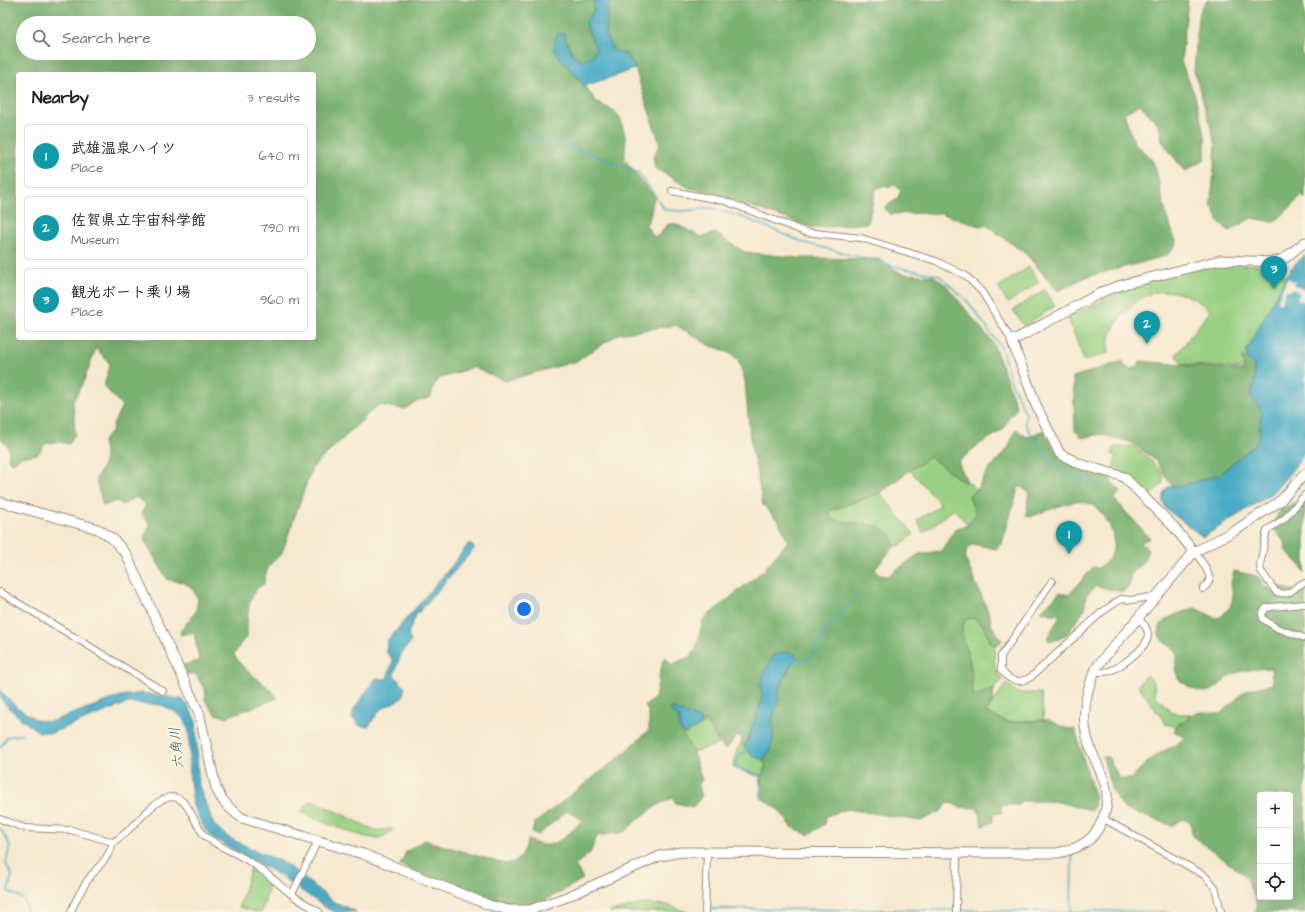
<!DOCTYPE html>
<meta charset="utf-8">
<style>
body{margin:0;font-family:"Architects Daughter","Klee One",sans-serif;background:#f6f6f6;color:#202124}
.controls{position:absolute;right:12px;bottom:12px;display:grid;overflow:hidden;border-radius:4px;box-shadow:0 4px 16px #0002}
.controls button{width:36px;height:36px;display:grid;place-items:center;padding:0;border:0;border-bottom:1px solid #e0e0e0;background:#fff;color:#202124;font:20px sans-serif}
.you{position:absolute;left:524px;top:609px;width:14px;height:14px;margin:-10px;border:3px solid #fff;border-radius:50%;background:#1a73e8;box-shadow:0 0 0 6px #1a73e833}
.badge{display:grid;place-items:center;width:26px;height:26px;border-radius:50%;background:#0f766e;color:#fff;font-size:13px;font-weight:700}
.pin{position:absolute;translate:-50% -33px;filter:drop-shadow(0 1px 2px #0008)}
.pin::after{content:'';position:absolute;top:21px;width:14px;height:12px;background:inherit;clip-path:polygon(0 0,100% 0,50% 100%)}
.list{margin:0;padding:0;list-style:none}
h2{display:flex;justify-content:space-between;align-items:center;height:52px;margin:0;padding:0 16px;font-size:17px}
h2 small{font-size:13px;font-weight:400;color:#757577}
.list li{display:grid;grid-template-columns:26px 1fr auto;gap:12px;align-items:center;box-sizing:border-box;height:64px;margin:0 8px 8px;padding:0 8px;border:1px solid #e0e0e0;border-radius:4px}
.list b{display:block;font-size:15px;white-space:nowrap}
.list p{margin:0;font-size:13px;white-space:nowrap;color:#757577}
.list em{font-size:13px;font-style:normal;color:#757577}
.icon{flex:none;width:22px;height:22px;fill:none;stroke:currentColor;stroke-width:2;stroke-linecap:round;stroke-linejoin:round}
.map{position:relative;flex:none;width:1305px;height:912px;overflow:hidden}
.search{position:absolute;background:#fff;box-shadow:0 4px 16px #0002;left:16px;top:16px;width:300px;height:44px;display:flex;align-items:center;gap:10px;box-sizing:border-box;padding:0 14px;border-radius:22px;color:#757577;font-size:15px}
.panel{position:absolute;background:#fff;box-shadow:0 4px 16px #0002;left:16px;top:72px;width:300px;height:268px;border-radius:4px}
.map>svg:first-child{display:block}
.green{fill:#99d083;stroke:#6a7d50}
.forest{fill:#7ab271;stroke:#5a6e48;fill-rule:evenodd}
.water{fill:#46aac5;stroke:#406a72}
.pier{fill:#f6e9d0}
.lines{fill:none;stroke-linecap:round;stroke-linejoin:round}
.stream{stroke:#46aac5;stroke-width:1.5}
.street-casing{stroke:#988a77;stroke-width:8}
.secondary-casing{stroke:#988a77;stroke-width:11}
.street{stroke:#fff;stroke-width:6}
.secondary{stroke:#fff;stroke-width:9}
.labels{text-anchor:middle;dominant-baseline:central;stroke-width:4;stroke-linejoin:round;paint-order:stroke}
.water-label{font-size:14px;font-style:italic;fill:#3f5d61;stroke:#fcf5e5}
</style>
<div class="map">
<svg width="1305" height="912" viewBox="0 0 1305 912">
<rect width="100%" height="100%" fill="#fcf5e5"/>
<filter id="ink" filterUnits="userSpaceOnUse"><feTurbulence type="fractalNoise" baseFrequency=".025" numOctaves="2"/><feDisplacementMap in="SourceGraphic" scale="8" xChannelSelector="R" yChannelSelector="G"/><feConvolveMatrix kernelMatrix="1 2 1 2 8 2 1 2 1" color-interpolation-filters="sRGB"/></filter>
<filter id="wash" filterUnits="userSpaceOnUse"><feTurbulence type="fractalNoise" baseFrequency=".012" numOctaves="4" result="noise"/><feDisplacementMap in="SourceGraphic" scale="16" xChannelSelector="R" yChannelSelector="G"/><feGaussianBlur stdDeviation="0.9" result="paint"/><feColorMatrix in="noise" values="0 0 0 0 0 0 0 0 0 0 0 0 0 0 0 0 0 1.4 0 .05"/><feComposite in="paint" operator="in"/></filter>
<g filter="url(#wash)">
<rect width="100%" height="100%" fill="#f6e9d0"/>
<g class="green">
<path d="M1209,264l67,1 11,13 -40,71v9h-5l3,11 -63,-5 -6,-9 34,-44c-13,-14 -34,-22 -53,-19 -22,3 -53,38 -48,60l-25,9 -16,-43c46,-25 89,-43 141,-54z"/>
<path d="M1029,267l10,15 -31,21 -10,-16z"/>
<path d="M1044,290l11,16 -31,20 -11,-16z"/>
<path d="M1133,446c7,6 33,24 30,35 -1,5 -11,12 -15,16l-35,-27 3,-14 -4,-2 2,-7z"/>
<path d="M931,457l34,26 2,-2 10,9 -8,6 7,18 -8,11 -14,-16 -31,24 -6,-13 24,-15 -31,-35z"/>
<path d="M880,493l34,41 -15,12h-5l-2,-10 -14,-10 -48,-7 -1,-8z"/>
<path d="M974,618l10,8 7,17 4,2c-1,14 -3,24 7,35l-8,9c-8,0 -13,7 -21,7 -1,-13 -1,-26 -4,-38 -3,-13 -12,-27 -4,-39z"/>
<path d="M1147,675l7,7 1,13 16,16 7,3h13l-7,9h-5l-2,4 -11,-3 -28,-39z"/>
<path d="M1007,682l10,11h24l3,27 -36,2 -22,-9z"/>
<path d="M706,722l7,9 6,13 -26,8 -10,-16v-4l2,2z"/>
<path d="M741,744l11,12 12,4 2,6 -5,11 -28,-9 4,-19z"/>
<path d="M314,801l61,29c6,1 12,-2 17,-1v2c-5,5 -14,8 -20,7 -11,-1 -64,-20 -71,-27l9,-9z"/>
<path d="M251,867l19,15 -8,30h-7l-16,-5z"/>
<path d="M642,904l26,1 19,7h-77z"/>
</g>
<g class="forest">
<path d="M0,0h594c4,10 -8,17 -7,27 1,7 7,15 9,22l-3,6 -11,6c-12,-7 -14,-16 -18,-28l-10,17 44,53 16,8 6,6 6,23 -2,19 30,38 -4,20 -4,8 8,12 4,-1 10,-12h8l25,13 14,-4 29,19 55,6 80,1 23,15 32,2 12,9 47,58 24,65 -8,9 -6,13 -25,15 -20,17 9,19 -2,2 -35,-26 -20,13 -30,23 -51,18 2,8 47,7 14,10 2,10 -19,23 4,6 9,1 31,-22 22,-3 15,-23 12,-3 8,-11 -7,-18 8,-6 9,-17 22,-25 8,-19 11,8 17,-7c18,38 29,36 66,46l1,6 10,9 -7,8 36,39 -9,4 7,7 -3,10 -15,17v9l-7,7 -27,-6 -10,9 -1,14 -18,25 -8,5 -10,2 -2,-3 12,-20v-4h-9l-9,-3 19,-19 9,3 25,-29 3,3c5,-4 13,-9 15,-15 6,-20 -7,-47 -28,-52 -12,-3 -42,11 -54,15l-4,-2 3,-23 -10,-6 -17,57 -6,6 -23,-5 -6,5 -2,9 25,58 1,9 11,15 -2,3 -5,2 -4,-2 -7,-17 -10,-8 -8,1c-9,12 0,26 3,39 3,12 3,25 4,37 8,1 13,-6 21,-6l-1,12 -7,12 21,9 41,-2 17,8 10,1 19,66 1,10 -4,5 -38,-9h-33l-1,4h-18l1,8 -9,1v8l-10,4 -6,-18 -17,-1 -9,-4 -5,1 -5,7 -20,10 -73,-12 -22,7 -1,8 -17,11 -16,-8 -14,-18 -15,-10 -2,-22 5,-11 -2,-6 6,-9 3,-13 -1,-19 6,-16v-10l12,-27 7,-7 -36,24 1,18 -17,46 -4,-3 1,-6 -4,-3 -11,13 -3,1 -18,-27 -4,1 -3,-4 -28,-11 1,4 7,5 1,12 13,23 9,28 -4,5 4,11 -9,11 -17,-4 -3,-5 -14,6 -22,16 -12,12 -28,4 -7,17 -15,12 8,14c-18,10 -37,24 -58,26 -31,4 -95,-28 -125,-40l6,-13 18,-12 81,24c16,-2 18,-10 23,-24 5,2 11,5 16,5 15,1 29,-16 39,-25l-16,-9 -29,24 -6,-3 3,-9 87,-68 27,-25v-17l-4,-7 10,-8 8,-38 3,-3 5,8 20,-9 5,-7 7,-29 3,-3 57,-46 25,-30 -9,-19 -16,-17 -13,-66 -5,-59 -7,-21 -12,-8 -17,-6 -33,-20 -58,9 -41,27 -72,20 -32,-14 -34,12 -4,4 -4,14 -16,5 -10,7 -27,-4 -66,63 -31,87c-11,6 -16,17 -17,29 -18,8 -17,36 -17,52l-6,7 -7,12c12,20 31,26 44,43l-52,19 -11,-3 -10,-14 1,-8 -10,-18h-9l-4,-9 16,-4 -5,-29 -13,3 -1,-3 16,-21 2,-13 -7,-11 -8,-5 -15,-2 -23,-38v-7l5,-10 -9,-12 5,-8 -10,-8 -13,8 -7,-4 -13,5 -7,-27c9,-16 11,-20 7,-38l9,-10 1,-7 9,-18 -18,-20 6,-22 -14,-16 -13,35 -10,18 2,33 -6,10 -9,-2 -14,1 -8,11 -18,3 -5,5 -4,1 -3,-4c2,-10 1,-15 -8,-21zM23,23h286v30h-286zM18,74h296v264h-296z"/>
<path d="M609,0h579l-7,62 14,34 10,40v23l-20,13 -23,-31 -3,-16 -19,-21 -16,9 10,29 18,18 4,9 10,46 10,26 -1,5 -9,10 -80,21 -28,14 -32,-37 -40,-29 -4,2 -42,-14 -50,1 -4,-3 -1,-4 12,-8 4,-8 -5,-6 -20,3 -8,35 -53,5 -11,-3 -94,-33 -21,-4 -34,-20 -2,-11 7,-12 -26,-80 -7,-10 -13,-4 -9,-15z"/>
<path d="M1208,0h95c2,17 2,36 -2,53l4,5v141l-3,-3 -27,26 -24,-4 -21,13 -10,-7 -9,-20 5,-59 -22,-74 4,-53 4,-11z"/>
<path d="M1242,357l5,1 7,7 1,17 -5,14 12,15 -3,26 -4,7 -36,31 -38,11h-9l-16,-25 -24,-18 -31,-9 -19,4 -7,-7 -2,-54 50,-16 2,6 6,2 6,-2 4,-6 104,10z"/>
<path d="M1305,491v82c-4,-10 -14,-15 -20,-24l1,-5 -12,-15 -2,-5 9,-15 15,-7z"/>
<path d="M1234,571l23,5 8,11 10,4 1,-6c9,3 21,9 29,3v324h-51c8,-11 -7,-24 -8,-36 -19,-13 -35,-28 -54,-40l-1,-13 -7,-4 -9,4 -2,3 -49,-17 -13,-21 -8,-31h5l12,22h10c8,-7 15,-16 24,-22 10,-7 21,-10 30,-19l-10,-7 5,-8h5c11,-15 20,-11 37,-9l25,-24 27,-6 -2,-16c-15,1 -28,1 -42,8 -5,3 -7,8 -12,11 -15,11 -26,1 -39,-8 -1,-6 -3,-12 -2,-18 0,-4 3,-6 1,-9 -3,-5 -11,-7 -15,-12 -15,-19 21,-28 33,-32l21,10 5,-1 9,-10 3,-9 -2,-15zM1260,795h30v102h-30z"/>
</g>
<g class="water">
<path d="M594,0h15l-3,36 8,15 13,4 8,14 -50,17 -31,-36 3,-16 7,-1c3,12 6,21 18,28l11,-6 3,-6 -11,-26 9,-13z"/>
<path d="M1305,255v196l-10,16 -22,26 -70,44 -37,-28c-5,-8 -5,-15 2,-22l13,-1 38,-11 36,-31 4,-7 3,-26 -12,-15 5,-14 -1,-17 -7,-7v-9l44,-81z"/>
<path d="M469,543l6,5 -59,67 -8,19 3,8 -10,12 -7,21 11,12 -3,11 -22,12 -12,17 -8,-1 -8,-8 2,-9 22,-31 11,1 6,-19 -7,-8 1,-11 63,-73z"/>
<path d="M787,652l9,3 1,4 -7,7 -12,27v10l-6,16 1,19 -3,13 -6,9 -12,-4 -7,-9 17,-46 -1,-18 4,-13 9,-15z"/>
<path d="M0,690l18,18 19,12 13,2 71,-26 21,-3 40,6 6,6 8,17 2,61 16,42 15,13 57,26 48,38 23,10h-22l-9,-4 -45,-32 -68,-38 -9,-10 -11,-22 -3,-25 -1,-49 -4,-12 -9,-8 -15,-7 -33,-2 -77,30 -12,-1 -18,-13 -21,-20z"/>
<path d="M671,708l28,11 3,6 -17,9 -5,-5 -1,-12 -8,-5z"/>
</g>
<path class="pier" d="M1287,278l8,4 -2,3 12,5 -1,12 -7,-3 3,-6 -8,-4 -2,2 -4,-1 -6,14 -3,-2z"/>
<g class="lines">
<g class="stream">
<path d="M524,136l38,8 47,16 30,13 26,37 17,1 29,-3 34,10 60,25 105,27 29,5 29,27 33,45 10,35 15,32 -1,9 5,10 6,6 6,14 10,11 17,13 32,6"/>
<path d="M797,659l10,1c10,-7 11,-18 18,-28 10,-15 22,-28 35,-40"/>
<path d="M0,748l7,-11 15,-3"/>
<path d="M748,750l-8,5 -5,12 25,8 1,24"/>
<path d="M0,828l10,17 -4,19 6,11 -4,16 15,8 4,8 -2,5"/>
<path d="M710,909l244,1"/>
<path d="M958,910l129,2"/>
<path d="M1071,911l1,-56"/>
<path d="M1088,911l84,1"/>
</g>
</g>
</g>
<g filter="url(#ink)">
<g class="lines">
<g class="street-casing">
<g id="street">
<path d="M672,191l53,10 80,31 56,6 75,23 30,15 16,16 30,49"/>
<path d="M1305,495l-21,24 -17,11 -7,35 1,6 15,21c18,6 16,-7 29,-9"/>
<path d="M1194,552c6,6 17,21 15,29 -1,3 -4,6 -6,8"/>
<path d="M1052,581l-51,75v14c8,11 19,14 30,7l71,-65 19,-13 10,1 26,-4"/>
<path d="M0,592l163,99"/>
<path d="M1305,604l-34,3 -5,1 -4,6 1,5 14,9 28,10"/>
<path d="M1095,672c4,0 11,0 15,-1 11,-5 39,-24 38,-36 0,-7 -5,-12 -9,-16"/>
<path d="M0,819l25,9 46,2 42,12c19,-10 36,-39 54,-44 21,-7 27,28 38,38 11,10 32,17 45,26 15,9 27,21 41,32 9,7 19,12 28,18"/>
<path d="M1104,819l100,56 11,12 6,25"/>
<path d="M292,894l26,-53"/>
<path d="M71,912c3,-10 10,-21 16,-31 9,-13 23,-23 26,-39"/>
<path d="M705,912l2,-60"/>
<path d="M956,912l1,-60"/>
</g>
</g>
<g class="secondary-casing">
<g id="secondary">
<path d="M0,502l98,27 15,10 13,15 73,159 17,75c6,14 14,21 26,30l121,36 126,51 19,5h22l34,-12 96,-42 21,-4 376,1c17,-3 34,-10 42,-26 23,-43 -10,-61 -14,-101 -2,-22 3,-42 13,-61l96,-113 42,-22 44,-29 25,-27"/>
<path d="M1194,552l-20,-25 -50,-50 -44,-13 -20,-10 -24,-49 -24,-64 92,-50 21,-7 95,-24 55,2 10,-4 20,-16"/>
</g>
</g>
<use href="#street" class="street"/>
<use href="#secondary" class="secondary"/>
</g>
</g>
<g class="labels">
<g class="water-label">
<text transform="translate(177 748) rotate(-96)">六角川</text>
</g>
</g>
</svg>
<div class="controls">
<button>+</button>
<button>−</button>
<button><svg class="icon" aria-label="locate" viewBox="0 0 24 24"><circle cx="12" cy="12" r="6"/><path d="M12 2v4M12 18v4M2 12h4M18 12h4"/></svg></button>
</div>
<div class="you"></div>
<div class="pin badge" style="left:1069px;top:554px;background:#0f9aa8">1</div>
<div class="pin badge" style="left:1147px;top:344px;background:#0f9aa8">2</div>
<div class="pin badge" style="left:1274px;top:289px;background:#0f9aa8">3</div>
<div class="search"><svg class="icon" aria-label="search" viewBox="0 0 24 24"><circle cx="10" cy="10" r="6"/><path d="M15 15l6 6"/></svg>Search here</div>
<section class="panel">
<h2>Nearby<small>3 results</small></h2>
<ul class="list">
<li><span class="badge" style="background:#0f9aa8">1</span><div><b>武雄温泉ハイツ</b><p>Place</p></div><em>640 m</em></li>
<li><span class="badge" style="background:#0f9aa8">2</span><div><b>佐賀県立宇宙科学館</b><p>Museum</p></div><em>790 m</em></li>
<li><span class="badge" style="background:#0f9aa8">3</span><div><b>観光ボート乗り場</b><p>Place</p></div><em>960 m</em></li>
</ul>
</section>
</div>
